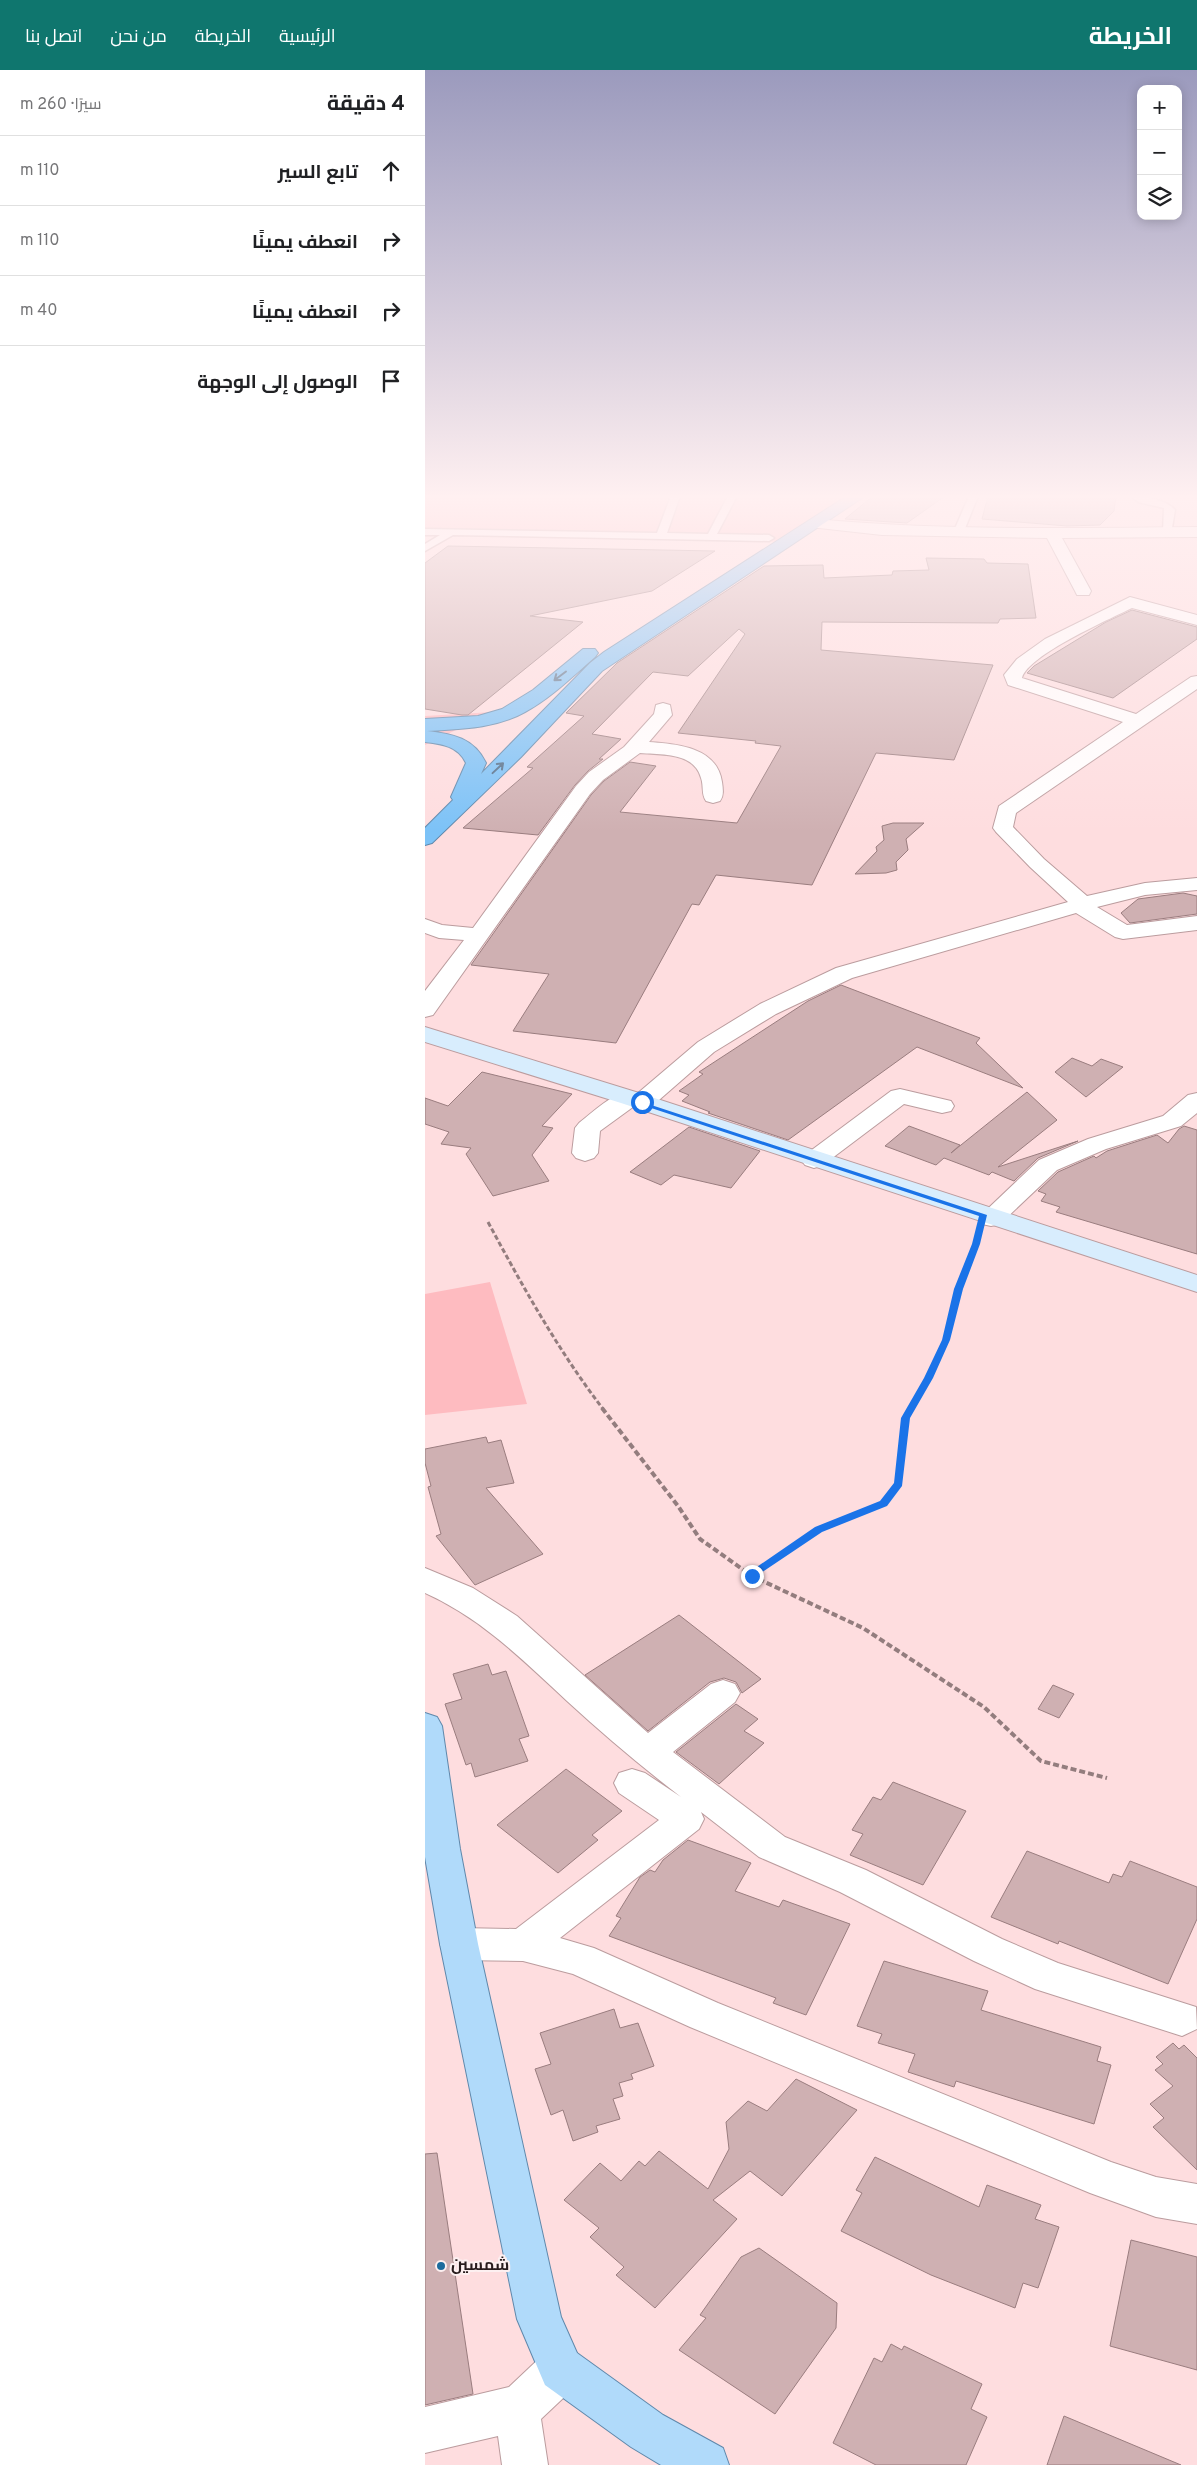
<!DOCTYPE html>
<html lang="ar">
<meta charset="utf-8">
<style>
body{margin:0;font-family:Overpass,Cairo,sans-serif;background:#f2f2f2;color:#202124;direction:rtl}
.controls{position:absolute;right:15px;top:15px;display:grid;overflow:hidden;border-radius:10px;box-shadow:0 2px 12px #0003}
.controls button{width:45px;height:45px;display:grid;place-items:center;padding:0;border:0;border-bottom:1px solid #e0e0e0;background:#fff;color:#202124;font:25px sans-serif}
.stop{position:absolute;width:15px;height:15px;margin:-11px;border:4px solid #1a73e8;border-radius:50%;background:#fff}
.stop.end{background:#1a73e8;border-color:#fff;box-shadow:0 1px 5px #0008}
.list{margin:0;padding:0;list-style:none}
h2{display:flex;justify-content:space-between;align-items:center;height:65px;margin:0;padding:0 20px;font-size:21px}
h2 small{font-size:16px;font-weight:400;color:#757577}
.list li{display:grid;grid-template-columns:32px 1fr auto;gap:15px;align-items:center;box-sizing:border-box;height:70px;padding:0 20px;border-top:1px solid #e0e0e0}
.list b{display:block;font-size:19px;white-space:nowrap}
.list em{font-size:16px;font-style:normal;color:#757577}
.icon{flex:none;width:28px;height:28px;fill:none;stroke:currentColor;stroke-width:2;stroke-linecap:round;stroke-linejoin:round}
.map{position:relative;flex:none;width:772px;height:2395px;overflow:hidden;direction:ltr}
header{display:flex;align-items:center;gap:30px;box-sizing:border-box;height:70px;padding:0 25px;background:#0f766e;color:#fff}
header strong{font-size:24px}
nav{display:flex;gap:28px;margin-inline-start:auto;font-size:18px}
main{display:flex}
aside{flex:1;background:#fff}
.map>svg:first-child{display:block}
.green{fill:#febbc0}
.building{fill:#cfb0b2;stroke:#9a7d7f}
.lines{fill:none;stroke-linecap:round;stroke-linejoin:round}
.lane-casing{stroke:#bb9c9e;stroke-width:3}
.street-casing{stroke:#bb9c9e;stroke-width:2}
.secondary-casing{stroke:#bb9c9e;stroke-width:2}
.primary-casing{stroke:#5f88ab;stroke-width:2}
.highway-casing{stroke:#5f88ab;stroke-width:2}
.path-far1{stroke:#937d7e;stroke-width:3;stroke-dasharray:5 2.5;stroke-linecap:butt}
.path{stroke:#937d7e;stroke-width:4;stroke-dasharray:6 3;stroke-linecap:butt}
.lane{fill:#fff;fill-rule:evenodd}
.street{fill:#fff;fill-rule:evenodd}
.secondary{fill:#d8edfd;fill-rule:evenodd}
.primary{fill:#b0dafa;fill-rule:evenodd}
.highway{fill:#7cc2f7;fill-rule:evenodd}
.oneway{stroke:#526f8a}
.route{fill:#1a73e8}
.poi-dot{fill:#1d6b9d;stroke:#fdf0f1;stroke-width:2}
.labels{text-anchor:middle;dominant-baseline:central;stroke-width:4;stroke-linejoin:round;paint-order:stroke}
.near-poi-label{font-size:16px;font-weight:bold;fill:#281c1d;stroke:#fdf0f1;text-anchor:start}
</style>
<header>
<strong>الخريطة</strong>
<nav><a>الرئيسية</a><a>الخريطة</a><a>من نحن</a><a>اتصل بنا</a></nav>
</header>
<main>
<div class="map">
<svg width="772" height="2395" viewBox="0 0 772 2395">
<rect width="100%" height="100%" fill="#fedddf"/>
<g class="green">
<path d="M0,426h432l-68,46 -364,-8z"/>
<path d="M68,642l-68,33v-29z"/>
<path d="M65,1212l37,122 -102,11v-121z"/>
</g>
<g class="building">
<path d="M448,426h72l-38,27 -62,-4z"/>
<path d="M563,426h128l-2,15 -14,14 -33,1 -85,-7z"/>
<path d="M23,476l267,5 -63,40 -122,25 53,6 -115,93h-6l-37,-6v-146z"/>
<path d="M501,488l58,1 3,4 41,1 8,54 -36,1 -2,4 -176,-1 -1,28 172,15 -39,95 -78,-7 -64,132 -96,-10 -17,30 -7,-1 -76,139 -103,-12 36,-57 -78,-9 120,-170 13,-14 26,-19 26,4 -36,46 117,11 44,-77 -26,-3 1,-2 -78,-8 67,-99 -6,-5 -51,47 -35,-4 -61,62 29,5 -22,20h4l-15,12 -13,14 -37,50 -75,-7 70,-60 -6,-1 57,-51 -18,-3 51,-50 147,-97 59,-1 1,13 68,-3 1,-4 36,-1z"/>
<path d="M707,540l65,17v12l-84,59 -86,-25 7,-7 72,-44z"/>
<path d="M468,753h31l-18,16 2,11 -12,12 1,8 -11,3 -31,1 22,-23 -1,-4 8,-7 -2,-14z"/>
<path d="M758,823l14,3v18l-67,9 -9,-10 17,-14z"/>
<path d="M416,915l139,53 -4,5 47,45 -106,-41 -129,93 -80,-27 2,-1 -28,-11 7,-6 -10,-4 24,-17 -4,-2 109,-71z"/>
<path d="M647,988l20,8 9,-7 22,8 -37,30 -31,-25z"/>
<path d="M57,1002l90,22 -30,32 11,2 -21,27 17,26 -56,15 -27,-42 5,-6 -30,-4 8,-12 -24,-8v-26l23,8z"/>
<path d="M602,1022l30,28 -59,47 80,-26 -40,17 -24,23 -22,-9 -3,3 -45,-17 -8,7 -51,-19 24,-20 51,19 -9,8z"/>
<path d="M759,1056l13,4v124l-141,-42 4,-5 -19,-6 5,-7 -8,-3 20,-19 36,-16 2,2 11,-7 50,-16 11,8 11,-14z"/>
<path d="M264,1057l71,24 -29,37 -57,-13 -13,10 -31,-13z"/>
<path d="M61,1367l2,6 13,-3 13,43 -28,5 57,66 -68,31 -39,-49 5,-2 -13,-47 3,-1 -6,-23v-14z"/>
<path d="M254,1545l82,64 -19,14 -6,-11 -12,-4 -14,4 -62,49 -63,-56z"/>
<path d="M63,1594l4,11 14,-4 23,65 -10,3 9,22 -53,16 -4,-14 -5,2 -21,-61 17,-5 -9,-25z"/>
<path d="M628,1615l21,9 -15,24 -21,-9z"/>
<path d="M311,1634l22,15 -14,12 20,12 -45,41 -43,-32z"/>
<path d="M141,1699l56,42 -30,24 6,5 -40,33 -61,-48z"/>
<path d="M468,1712l73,29 -43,74 -73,-30 13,-21 -11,-4 21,-33 8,3z"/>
<path d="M263,1770l63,23 -16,28 44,16 4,-7 67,24 -44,91 -33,-12 3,-5 -167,-62 12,-18 -5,-2 24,-39 10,-7 5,2 8,-12z"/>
<path d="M602,1781l82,32 4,-9 9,3 8,-16 67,26v32l-29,65 -109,-43 -1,3 -67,-27z"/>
<path d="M459,1891l104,30 -7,19 120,37 -4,14 14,4 -17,59 -138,-43 -2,6 -46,-15 7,-18 -37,-11 4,-9 -25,-8z"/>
<path d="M189,1939l6,19 18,-5 16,43 -23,8 2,5 -14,4 4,13 -10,3 7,20 -24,7 2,6 -25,9 -10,-31 -12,5 -16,-46 16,-5 -11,-31z"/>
<path d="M748,1973l6,6 5,-4 13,13v112l-44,-43 11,-9 -14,-14 23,-18 -18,-16 8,-6 -7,-7z"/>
<path d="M371,2009l61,31 -75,86 -32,-25 -37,29 24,19 -82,89 -39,-33 8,-8 -34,-30 9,-9 -35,-28 36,-37 21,18 18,-20 6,5 14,-15 49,38 21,-40 -3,-27 22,-21 19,10z"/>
<path d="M12,2083l36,241 -48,11v-251z"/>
<path d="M450,2087l104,50 8,-22 54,20 -6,14 24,8 -21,61 -15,-5 -8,25 -84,-33 -90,-44 21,-38 -6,-3z"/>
<path d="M706,2170l66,17v113l-87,-24z"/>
<path d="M334,2178l78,55 -1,25 -61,86 -96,-64 27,-32 -6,-3 41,-58z"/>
<path d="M466,2274l11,6 2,-4 78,38 -11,25 16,8 -21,48h-90l-43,-22 41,-85 8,4z"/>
<path d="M639,2346l117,49h-134z"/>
</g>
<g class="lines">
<g class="lane-casing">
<g id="lane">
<path d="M246,426h9l-13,37 41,1 20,-38h9l-20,38 52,1 5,3 -5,3 -316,-6 -28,16v-7l15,-9h-15v-6l232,4z"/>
<path d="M544,426h9l-14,35 -8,2 -2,-2z"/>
<path d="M707,426c12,0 35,4 43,14l-4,24 -8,-2 1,-24 -26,-6z"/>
</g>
</g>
<g class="street-casing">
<g id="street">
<path d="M391,449c127,12 254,9 381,8v10l-135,1 29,53 -2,4h-12l-2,-4 -28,-53 -165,-3 -72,-8 -2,-3z"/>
<path d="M705,527l67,18v10l-65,-17c-22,11 -104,47 -110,70l114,36 55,-37 6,-1v13l-181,124 -3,14 31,32 43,37 58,-13 52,-5v12l-52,5 -48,12 30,18 70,-9v14l-74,9 -8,-2 -39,-24 -224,65 -76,36 -62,38 -63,55 -9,2 -9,-2 -33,24 -2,22 -4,5 -9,3 -9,-3 -4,-5 3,-25 4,-5c16,-12 38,-36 59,-30l60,-51 62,-38 76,-36 232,-66 -38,-35 -34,-35 -3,-4 6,-22 124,-84 -115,-37 -4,-10 13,-16 28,-20z"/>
<path d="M238,633l7,2 2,10 -23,27c28,2 68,5 73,40 1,7 2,14 -2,19l-7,2 -7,-2c-5,-7 -2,-15 -5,-23 -7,-26 -39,-23 -61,-25l-37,27 -13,14 -157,221 -8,2v-26l39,-51 -25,-2 -14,-5v-14l17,6 31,3 103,-142 13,-14 35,-25 30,-33 2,-9z"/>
<path d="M475,1019l51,12 3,5 -3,5 -9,2 -38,-9 -81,61 -9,3 -9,-3 -4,-5 4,-5 86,-64z"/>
<path d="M772,1023v20l-16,13 -75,23 -49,21 -57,54 -9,2 -9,-2 -4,-6 61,-58 49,-21 75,-23 25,-21z"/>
<path d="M0,1498l48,20 44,28 131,117 63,-49 12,-4 12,4 5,9 -5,9 -62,50 112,85 81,33 136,69 56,24 138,44 1,22 -15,7 -147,-47 -61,-28 -134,-69 -81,-35 -58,-45 3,7 -5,10 -139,109 34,10 124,55 393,159 45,15 41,7v40l-41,-7 -66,-24 -400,-166 -117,-53 -50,-13 -64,-1 -14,-5 -5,-11 5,-11 14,-5 57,1 143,-109 -40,-27 -5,-10 5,-10 13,-4 13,4 36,24c-39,-30 -77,-62 -114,-96 -44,-41 -86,-83 -142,-108z"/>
<path d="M136,2277l16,6 7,16 -7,16 -36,34 7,46h-46l-4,-29 -73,17v-46l84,-20 36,-34z"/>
</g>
</g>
<g class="secondary-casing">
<path id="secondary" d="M0,957l214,66 558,182v17l-576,-189 -196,-61z"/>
</g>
<g class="primary-casing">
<path id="primary" d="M0,1643l12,4 5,9 18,123 18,95 83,373 16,36 86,62 60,33 6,17h-68l-30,-18 -86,-62 -28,-66 -77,-375 -15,-87z"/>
</g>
<g class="highway-casing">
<path id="highway" d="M422,426h18l-263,175 -81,86 -89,86 -7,2v-17l28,-28 -2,-3 15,-34c-8,-17 -24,-19 -41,-21v-23l53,-3 24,-7 31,-19 50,-41h12l3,4 -3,4c-22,19 -44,41 -70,55 -30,17 -65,17 -98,19 26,3 47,7 59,32l-5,11 109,-111 14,-11z"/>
</g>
<g class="path-far1">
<path d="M63,1152c35,65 70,128 115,187"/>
<path d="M486,1339l18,-31 17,-38 13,-51 19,-54"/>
</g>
<g class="path">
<path d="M177,1338l76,98 22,33 52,37"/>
<path d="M486,1338l-6,10 -6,66 -15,19 -66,27 -66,46 111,52 121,79 57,54 66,17"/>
</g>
<use href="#lane" class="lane"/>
<use href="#street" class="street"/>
<use href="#secondary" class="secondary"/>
<use href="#primary" class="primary"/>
<use href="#highway" class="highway"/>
</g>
<defs><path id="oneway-shaft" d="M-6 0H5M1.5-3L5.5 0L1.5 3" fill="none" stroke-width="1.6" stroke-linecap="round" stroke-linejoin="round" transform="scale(1.25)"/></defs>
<g class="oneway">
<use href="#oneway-shaft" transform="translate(135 606) rotate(143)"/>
<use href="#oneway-shaft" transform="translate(73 698) rotate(-43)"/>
</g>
<linearGradient id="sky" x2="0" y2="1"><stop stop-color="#9b9abd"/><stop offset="0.56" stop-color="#fff0f1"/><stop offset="1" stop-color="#fff0f1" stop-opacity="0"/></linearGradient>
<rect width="772" height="762" fill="url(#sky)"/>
<path class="route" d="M214,1031l348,114 -7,29 -17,45 -13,51 -17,38 -23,40 -8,68 -15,20 -65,26 -70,47 -5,-3 1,-3 67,-46 65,-26 14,-18 7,-65 23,-40 18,-38 12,-51 18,-45 7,-28 -340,-112z"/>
<circle class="poi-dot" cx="16" cy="2196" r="5"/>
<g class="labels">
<g class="near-poi-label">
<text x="26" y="2196">شمسين</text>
</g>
</g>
</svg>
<div class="controls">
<button>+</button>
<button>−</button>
<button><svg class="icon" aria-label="layers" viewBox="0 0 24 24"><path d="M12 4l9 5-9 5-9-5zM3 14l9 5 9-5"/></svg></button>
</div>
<div class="stop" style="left:217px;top:1032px"></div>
<div class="stop end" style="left:327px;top:1506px"></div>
</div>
<aside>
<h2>4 دقيقة<small>سيرًا · 260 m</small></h2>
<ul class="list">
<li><svg class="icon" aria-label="ahead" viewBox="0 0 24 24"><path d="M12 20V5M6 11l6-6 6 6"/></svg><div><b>تابع السير</b></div><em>110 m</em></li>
<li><svg class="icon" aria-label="right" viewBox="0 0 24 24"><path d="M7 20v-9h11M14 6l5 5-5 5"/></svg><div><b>انعطف يمينًا</b></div><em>110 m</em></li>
<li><svg class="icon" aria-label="right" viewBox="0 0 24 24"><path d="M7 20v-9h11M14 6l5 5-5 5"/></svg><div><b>انعطف يمينًا</b></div><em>40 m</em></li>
<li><svg class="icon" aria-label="arrive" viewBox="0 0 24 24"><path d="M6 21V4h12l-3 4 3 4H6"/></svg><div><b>الوصول إلى الوجهة</b></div></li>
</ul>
</aside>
</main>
